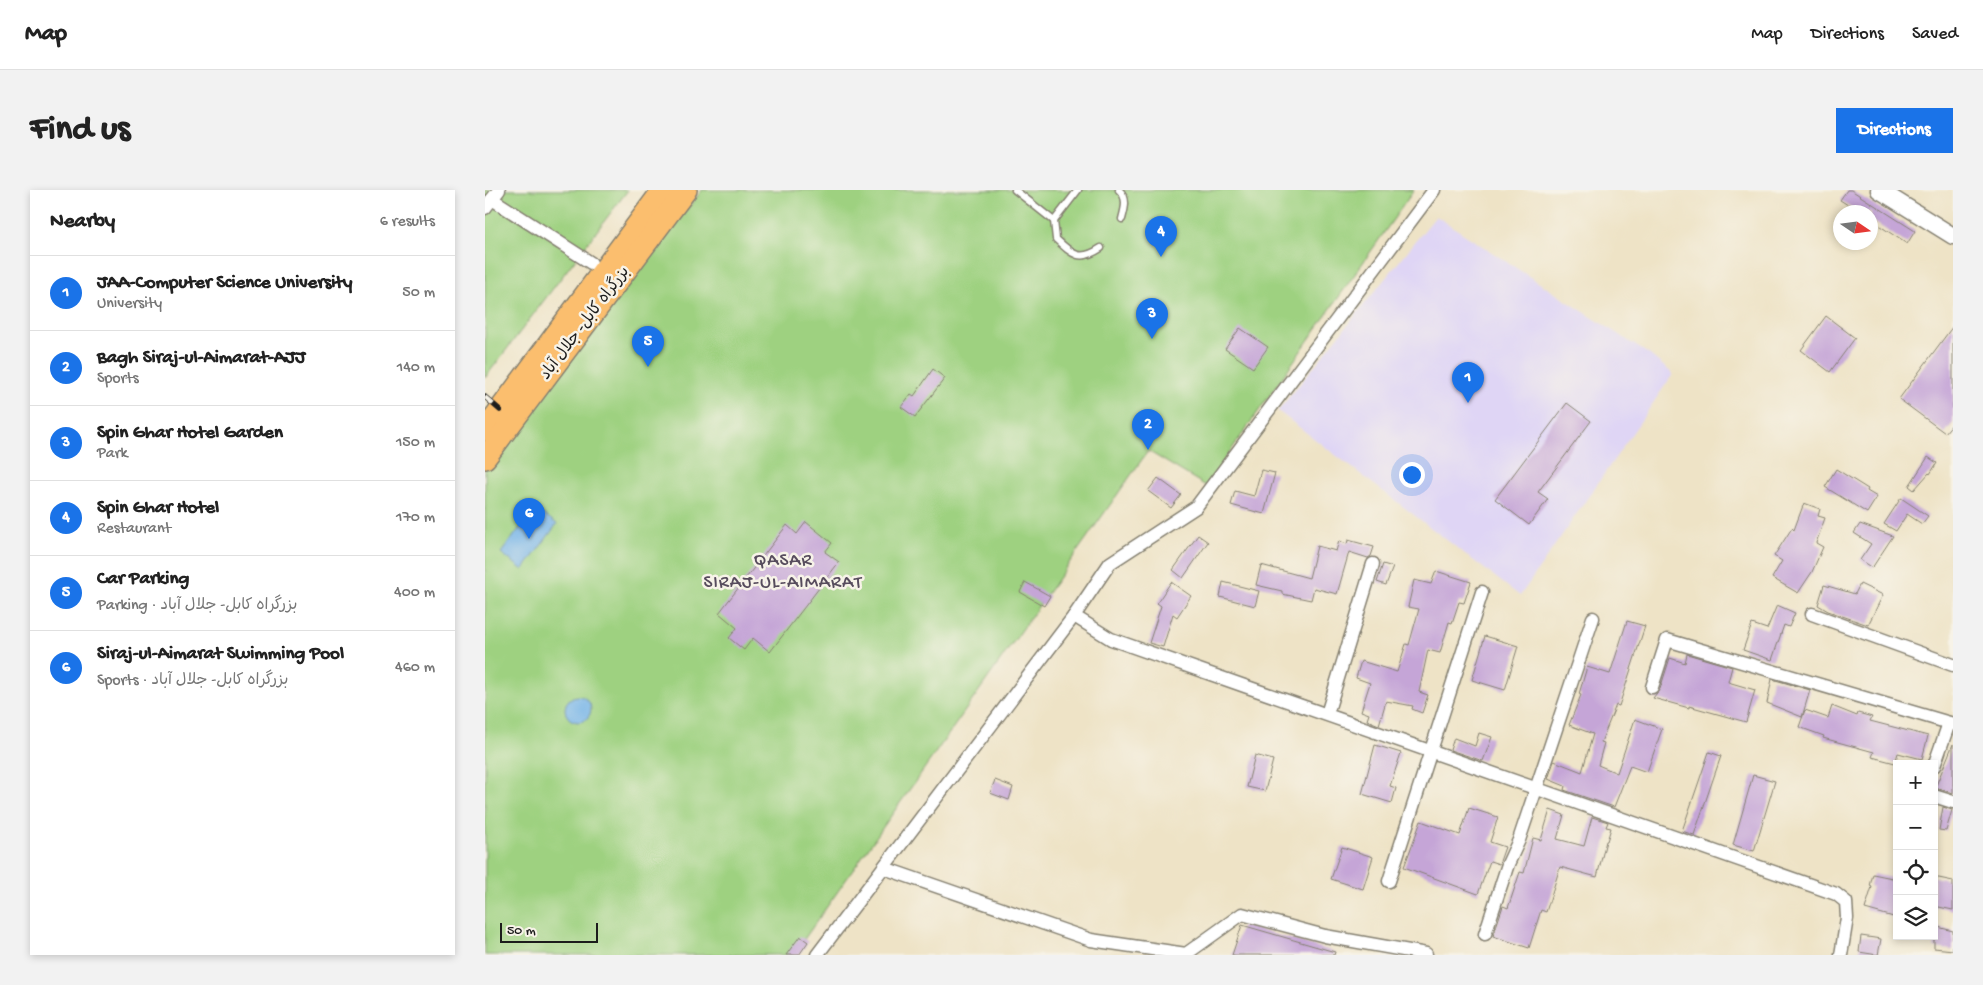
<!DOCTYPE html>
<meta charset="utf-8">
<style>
body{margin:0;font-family:"Gochi Hand","Playpen Sans Arabic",sans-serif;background:#f2f2f2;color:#222}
.controls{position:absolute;right:15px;bottom:15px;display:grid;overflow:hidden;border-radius:0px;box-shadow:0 2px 8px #0003}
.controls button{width:45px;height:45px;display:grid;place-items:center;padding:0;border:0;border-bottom:1px solid #e0e0e0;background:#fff;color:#222;font:25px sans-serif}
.compass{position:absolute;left:1348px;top:15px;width:45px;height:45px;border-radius:50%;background:#fff;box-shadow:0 2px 8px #0003;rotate:103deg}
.scale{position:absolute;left:15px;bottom:12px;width:98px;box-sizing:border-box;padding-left:5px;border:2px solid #1c1c1c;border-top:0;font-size:14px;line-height:18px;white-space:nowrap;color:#1c1c1c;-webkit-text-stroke:4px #f7f3e8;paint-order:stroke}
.you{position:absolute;left:926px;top:284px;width:18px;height:18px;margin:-12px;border:4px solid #fff;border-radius:50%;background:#1a73e8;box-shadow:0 0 0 8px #1a73e833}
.badge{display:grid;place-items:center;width:32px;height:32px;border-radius:50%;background:#1a73e8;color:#fff;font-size:16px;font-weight:700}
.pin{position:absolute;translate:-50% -41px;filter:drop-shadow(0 1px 2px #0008)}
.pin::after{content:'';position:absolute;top:26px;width:18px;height:15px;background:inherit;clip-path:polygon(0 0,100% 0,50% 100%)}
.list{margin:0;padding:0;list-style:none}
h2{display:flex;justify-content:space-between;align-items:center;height:65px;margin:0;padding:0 20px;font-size:21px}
h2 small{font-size:16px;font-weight:400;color:#767676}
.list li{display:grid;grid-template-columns:32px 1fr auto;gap:15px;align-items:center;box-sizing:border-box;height:75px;padding:0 20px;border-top:1px solid #e0e0e0}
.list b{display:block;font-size:19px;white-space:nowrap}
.list p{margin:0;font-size:16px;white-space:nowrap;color:#767676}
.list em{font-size:16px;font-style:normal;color:#767676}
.icon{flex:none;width:28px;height:28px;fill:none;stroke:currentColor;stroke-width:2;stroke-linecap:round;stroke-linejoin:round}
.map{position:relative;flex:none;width:1468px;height:765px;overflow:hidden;border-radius:0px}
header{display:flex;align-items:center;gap:30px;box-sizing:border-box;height:70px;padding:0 25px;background:#fff;border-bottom:1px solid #e0e0e0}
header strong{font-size:24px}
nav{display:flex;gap:28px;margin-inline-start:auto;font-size:18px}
.intro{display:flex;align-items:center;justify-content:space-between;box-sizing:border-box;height:120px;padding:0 30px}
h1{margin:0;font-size:35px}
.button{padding:12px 22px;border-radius:0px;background:#1a73e8;color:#fff;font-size:18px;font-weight:700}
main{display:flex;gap:30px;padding:0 30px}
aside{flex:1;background:#fff;border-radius:0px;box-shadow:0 2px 8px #0003}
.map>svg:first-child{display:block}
.built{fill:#dfd5f5}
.green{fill:#9ed180;stroke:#5d764e}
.water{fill:#74b4e8;stroke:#486882}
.building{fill:#c5a5d7}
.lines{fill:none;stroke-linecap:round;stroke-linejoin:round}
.service-casing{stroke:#858071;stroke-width:9}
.minor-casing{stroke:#858071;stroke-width:15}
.tertiary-casing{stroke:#858071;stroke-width:19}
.trunk-casing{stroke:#858071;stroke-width:24}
.service{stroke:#fff;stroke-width:6}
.minor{stroke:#fff;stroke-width:12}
.tertiary{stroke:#fff;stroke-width:16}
.trunk{stroke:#fbbe6e;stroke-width:21}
.rail-casing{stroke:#1c1c1c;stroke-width:5.5}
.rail{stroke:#f7f3e8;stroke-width:4;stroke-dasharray:11;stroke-linecap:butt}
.labels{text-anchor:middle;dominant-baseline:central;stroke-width:5;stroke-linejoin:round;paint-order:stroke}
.street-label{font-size:16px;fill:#1c1c1c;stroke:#f7f3e8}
.quarter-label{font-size:19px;letter-spacing:1px;fill:#574c5d;stroke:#f7f3e8}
</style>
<header>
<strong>Map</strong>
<nav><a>Map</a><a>Directions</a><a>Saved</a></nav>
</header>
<div class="intro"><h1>Find us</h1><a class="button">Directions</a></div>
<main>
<aside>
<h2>Nearby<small>6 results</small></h2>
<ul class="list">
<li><span class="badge">1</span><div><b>JAA-Computer Science University</b><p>University</p></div><em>50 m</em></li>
<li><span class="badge">2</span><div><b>Bagh Siraj-ul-Aimarat-AJJ</b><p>Sports</p></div><em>140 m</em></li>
<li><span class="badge">3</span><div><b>Spin Ghar Hotel Garden</b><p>Park</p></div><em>150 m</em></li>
<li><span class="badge">4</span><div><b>Spin Ghar Hotel</b><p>Restaurant</p></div><em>170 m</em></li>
<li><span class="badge">5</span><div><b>Car Parking</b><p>Parking · بزرگراه کابل- جلال آباد</p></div><em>400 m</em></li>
<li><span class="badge">6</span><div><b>Siraj-ul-Aimarat Swimming Pool</b><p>Sports · بزرگراه کابل- جلال آباد</p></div><em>460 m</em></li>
</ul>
</aside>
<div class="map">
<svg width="1468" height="765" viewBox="0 0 1468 765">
<rect width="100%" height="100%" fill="#f7f3e8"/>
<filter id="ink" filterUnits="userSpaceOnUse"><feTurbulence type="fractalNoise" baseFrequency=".02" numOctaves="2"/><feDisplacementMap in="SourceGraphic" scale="10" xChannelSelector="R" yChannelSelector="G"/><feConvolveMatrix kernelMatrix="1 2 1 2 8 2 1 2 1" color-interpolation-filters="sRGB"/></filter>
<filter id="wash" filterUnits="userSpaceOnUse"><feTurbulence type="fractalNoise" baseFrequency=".0096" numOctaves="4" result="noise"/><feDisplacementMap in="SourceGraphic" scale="20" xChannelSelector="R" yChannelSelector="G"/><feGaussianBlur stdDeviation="1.12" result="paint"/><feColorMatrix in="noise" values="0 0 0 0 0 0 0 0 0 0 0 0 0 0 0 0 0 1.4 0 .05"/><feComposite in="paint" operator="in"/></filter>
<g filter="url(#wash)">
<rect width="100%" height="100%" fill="#eee3c6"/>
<path class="built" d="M951,26l214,139 23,19 -153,222 -242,-185z"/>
<g class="green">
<path d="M0,0h143l-143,188z"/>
<path d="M217,0h712l-208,296 -58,-35 -355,504h-308v-485z"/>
</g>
<g class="water">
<path d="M50,318l22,16 -34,46 -22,-17z"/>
<circle cx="93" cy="519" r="13"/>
</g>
<g id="blocks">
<g class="building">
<path d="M1362,0h4l64,41 -8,13 -36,-24v-8h-12l-19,-12z"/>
<path d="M1341,126l29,22 -25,34 -29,-22z"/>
<path d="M1468,136v97l-8,10 -46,-34z"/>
<path d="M755,138l28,19 -15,21 -28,-19z"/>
<path d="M448,179l12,9 -30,39 -14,-10 10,-13 3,2z"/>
<path d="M1082,213l24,18 -53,71 10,7 -19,26 -34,-26z"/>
<path d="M1443,267l9,6 -7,11 -1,-1 -15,17 -5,-4z"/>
<path d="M1351,279l32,20 -1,2 10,6 -10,16 -42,-26z"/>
<path d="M776,280l14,3 -11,41 -33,-9 4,-14 19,5z"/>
<path d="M673,288l23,17 -10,13 -23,-17z"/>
<path d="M1416,308l27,18 -6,8 -15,-10 -11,17 -12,-7z"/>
<path d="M1319,313l16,6 -2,7 7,2 -9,25 7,4 -11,25 -14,21 -26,-15 10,-17 -8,-5 18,-28 2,2z"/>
<path d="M321,332l26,21 -7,9 14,10 -69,90 -17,-14 -9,12 -15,-12 8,-10 -18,-15 68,-88 10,9z"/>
<path d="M1375,334l33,12 -21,32 -12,-8 11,-16 -17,-11z"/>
<path d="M713,345l10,7 -25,36 -10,-8z"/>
<path d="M863,350l26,7 -3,9 -3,2 -19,-6 -12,42 -23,-6 -3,12 -29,-6v-3l-26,-6 5,-20 48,13 8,-32 19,5 3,-10 8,3z"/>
<path d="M898,374l10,3 -7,18 -9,-3z"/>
<path d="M951,381l35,11 -7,21 -5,-1 -7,21 -3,-1 -9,31 -12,-3 -9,42 9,3 -6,18 -10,-4 1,-3 -27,-5 -7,24 -12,-5 2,-6 -8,-3 9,-28 -14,-5 5,-17 36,11 9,-28 3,1 10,-36 -11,-2 6,-27 17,4z"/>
<path d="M540,392l25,14 -6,10 -24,-14z"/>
<path d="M686,392l20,14 -14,21 -4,-3 -10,33 -14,-4 12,-37 -4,-3z"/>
<path d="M738,392l36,9 -4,15 -35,-9z"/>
<path d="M1375,394l23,11 -15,30 -40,-14 -10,-6 6,-20 31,9z"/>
<path d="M1292,415l18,8 -6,14 -5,-2 -12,35 -29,-10 9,-26 15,5z"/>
<path d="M1142,431l18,5 -26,80 -3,-1 -15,37 3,1 -6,22 19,8 18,-54 27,10 -15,43 -17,-6 -16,41 -50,-17 1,-4 -17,-7 6,-18 28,11 11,-38 -24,-9 12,-30 -2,-1 8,-27 23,7z"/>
<path d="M1000,446l33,10 -13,44 -33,-10z"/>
<path d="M1202,464l45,13 -4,15 27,8 -9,32 -57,-16v2l-36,-10 7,-9 10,-31 15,5z"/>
<path d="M1287,489l38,11 -8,27 -35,-14z"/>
<path d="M1347,516l25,10 1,-3 14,4 -2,4 58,15 -6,23 -24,-6 -3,10 -23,-6 2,-5 -51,-14 1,-2 -25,-9 6,-17 23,8z"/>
<path d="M994,543l13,4 -9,24 -33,-11 4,-12 21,8z"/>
<path d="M1468,554v49l-18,-5z"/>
<path d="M890,555l26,8 -11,33 6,2 -4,15 -30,-9z"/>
<path d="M1224,562l12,4 -27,79 -12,-4z"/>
<path d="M770,565l18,5 -8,31 -18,-4z"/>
<path d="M1268,585l22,6 -21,70 -21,-6z"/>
<path d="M510,590l18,7 -4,13 -19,-7z"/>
<path d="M1458,617l9,3 -6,21 -7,-1z"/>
<path d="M984,618l29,9 -8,25 15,5 -6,17 -9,-3 -12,33 -74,-27 17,-46 39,14z"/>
<path d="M1065,620l14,5 -7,24 27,7 8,-29 16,5 -2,5 5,1 -4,13h-1l-9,36 -37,-10 -14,45 -5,-2 -12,38 -36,-12 10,-30 5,2 12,-36 4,1 9,-35 8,2z"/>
<path d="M857,657l31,10 -10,32 -32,-10z"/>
<path d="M1388,684l24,5v39l-32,-9 7,-22 -2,-1z"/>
<path d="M1449,687l19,4v29l-19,-4z"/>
<path d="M757,735l93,27 -1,3h-102z"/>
<path d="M1449,736l19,5v19l-19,-2z"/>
<path d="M315,746l8,6 -9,13h-13z"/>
<path d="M1376,746l20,3 -3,16 -19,-3z"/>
</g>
</g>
</g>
<g filter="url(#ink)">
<use href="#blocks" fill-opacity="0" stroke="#858071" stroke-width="1"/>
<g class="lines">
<g class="service-casing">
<g id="service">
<path d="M530,0l39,31"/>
<path d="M593,0l-24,31 2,18c17,16 24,23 45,9"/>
<path d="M634,0c9,8 6,18 3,29"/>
</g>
</g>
<g class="minor-casing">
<g id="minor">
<path d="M7,9l99,64"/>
<path d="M0,18l14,-18"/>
<path d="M1327,424l141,51"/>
<path d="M589,426l37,23 725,255 10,8 1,16 -6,37"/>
<path d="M1167,497l15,-47 286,84"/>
<path d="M842,524l46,-150"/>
<path d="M1449,576l15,-43"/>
<path d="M1449,606l19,6"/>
<path d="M399,678l207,72 95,14 56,-40 83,22 101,18v1"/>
<path d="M904,691l93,-289"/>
<path d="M1000,744l23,-70 11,-24 74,-222"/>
<path d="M332,765l257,-339 36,-53 86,-56 238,-317"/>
</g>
</g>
<g class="tertiary-casing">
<path id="tertiary" d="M1394,0l74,46"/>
</g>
<g class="trunk-casing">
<g id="trunk">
<path d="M0,240l178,-240"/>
<path d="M0,268l201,-268"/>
</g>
</g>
<use href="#service" class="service"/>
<use href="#minor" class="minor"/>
<use href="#tertiary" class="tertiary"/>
<use href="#trunk" class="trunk"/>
<g class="rail-casing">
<path id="rail" d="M0,207l15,13"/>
</g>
<use href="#rail" class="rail"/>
</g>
</g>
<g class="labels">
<g class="street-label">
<text transform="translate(101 134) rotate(-53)">بزرگراه کابل- جلال آباد</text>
</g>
<g class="quarter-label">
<text x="298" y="371">QASAR<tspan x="298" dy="22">SIRAJ-UL-AIMARAT</tspan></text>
</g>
</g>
</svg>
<div class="controls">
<button>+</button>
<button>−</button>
<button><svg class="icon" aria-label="locate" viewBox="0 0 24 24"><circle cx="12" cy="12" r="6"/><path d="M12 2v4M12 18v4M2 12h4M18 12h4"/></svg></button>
<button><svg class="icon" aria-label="layers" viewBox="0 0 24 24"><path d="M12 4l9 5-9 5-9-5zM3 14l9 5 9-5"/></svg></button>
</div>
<svg class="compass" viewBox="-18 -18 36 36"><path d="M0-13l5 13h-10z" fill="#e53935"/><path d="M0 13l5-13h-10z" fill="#767676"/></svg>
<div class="scale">50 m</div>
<div class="you"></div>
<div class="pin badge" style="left:983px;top:213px">1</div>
<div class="pin badge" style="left:663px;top:260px">2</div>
<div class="pin badge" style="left:667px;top:149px">3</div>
<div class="pin badge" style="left:676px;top:67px">4</div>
<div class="pin badge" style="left:163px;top:177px">5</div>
<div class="pin badge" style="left:44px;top:349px">6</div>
</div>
</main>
